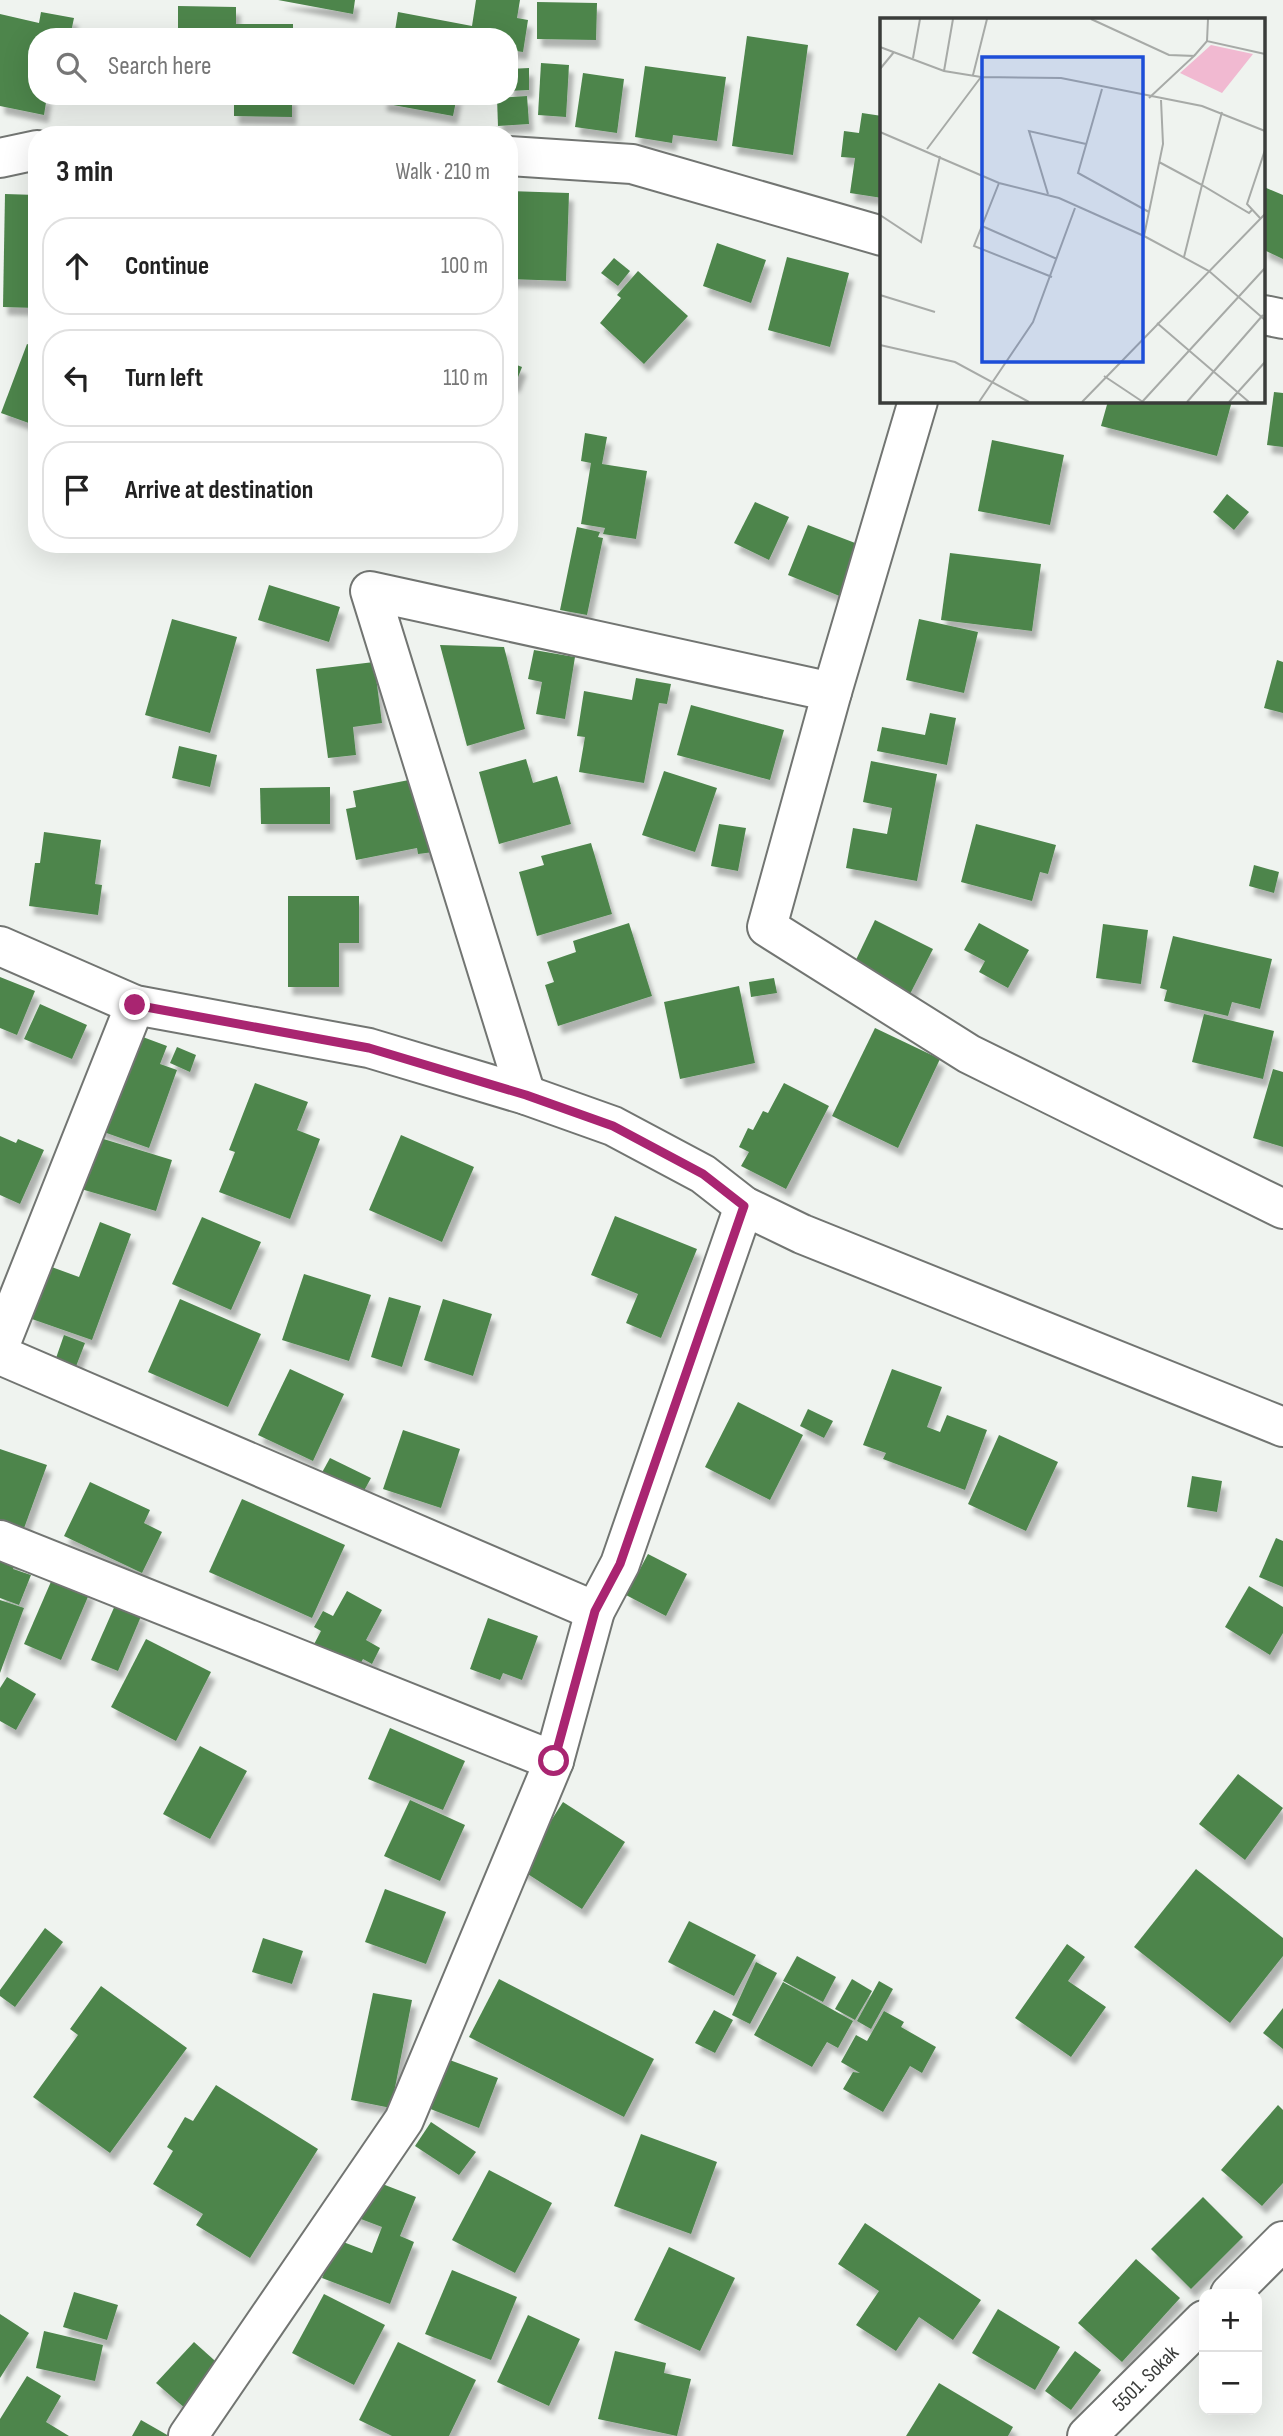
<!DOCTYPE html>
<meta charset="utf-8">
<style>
body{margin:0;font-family:"Sofia Sans Condensed",sans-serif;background:#f2f2f2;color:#222}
.controls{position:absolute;right:21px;bottom:21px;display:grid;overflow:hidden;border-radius:14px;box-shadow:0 7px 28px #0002}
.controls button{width:63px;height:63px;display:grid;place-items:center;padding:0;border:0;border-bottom:2px solid #e0e0e0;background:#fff;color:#222;font:35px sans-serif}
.stop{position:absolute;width:21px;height:21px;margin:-16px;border:5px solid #a92571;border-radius:50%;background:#fff}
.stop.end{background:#a92571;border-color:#fff;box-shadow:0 2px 7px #0008}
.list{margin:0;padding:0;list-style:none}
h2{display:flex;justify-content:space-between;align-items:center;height:91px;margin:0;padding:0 28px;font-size:30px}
h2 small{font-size:23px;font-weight:400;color:#767676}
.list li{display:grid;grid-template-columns:46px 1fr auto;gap:21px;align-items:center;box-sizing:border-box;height:98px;margin:0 14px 14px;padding:0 14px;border:2px solid #e0e0e0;border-radius:28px}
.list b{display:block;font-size:26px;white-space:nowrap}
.list em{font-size:23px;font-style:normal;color:#767676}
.icon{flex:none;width:38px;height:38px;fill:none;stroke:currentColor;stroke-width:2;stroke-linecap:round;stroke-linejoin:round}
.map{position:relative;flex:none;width:1283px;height:2436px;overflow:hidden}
.search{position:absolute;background:#fff;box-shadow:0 7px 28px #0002;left:28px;top:28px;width:490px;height:77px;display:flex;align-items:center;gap:18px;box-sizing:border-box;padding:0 24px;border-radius:28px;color:#767676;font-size:26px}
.panel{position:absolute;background:#fff;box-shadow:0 7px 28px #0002;left:28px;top:126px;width:490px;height:427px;border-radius:28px}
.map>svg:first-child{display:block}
.building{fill:#4d854c;filter:url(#shadow)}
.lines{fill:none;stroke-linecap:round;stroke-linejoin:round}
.minor-casing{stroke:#727572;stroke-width:42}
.tertiary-casing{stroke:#727572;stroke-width:42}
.minor{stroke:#fff;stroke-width:38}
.tertiary{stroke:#fff;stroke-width:38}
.route{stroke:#a92571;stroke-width:9}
.labels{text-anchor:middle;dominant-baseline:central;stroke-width:7;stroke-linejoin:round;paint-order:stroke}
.street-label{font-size:21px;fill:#3a3c3a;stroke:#fefffe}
.inset-road{fill:none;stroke:#a7aaa7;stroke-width:2}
.view{fill:#1d4ed8;fill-opacity:0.15;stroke:#1d4ed8;stroke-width:3.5}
.inset-edge{fill:none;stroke:#3a3c3a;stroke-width:3.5}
</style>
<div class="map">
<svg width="1283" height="2436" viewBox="0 0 1283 2436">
<defs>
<filter id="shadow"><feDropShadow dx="4.5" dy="8" stdDeviation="2" flood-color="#0004"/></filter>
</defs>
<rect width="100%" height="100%" fill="#eff3ef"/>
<g class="building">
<path d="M278,0h77l-2,14z"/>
<path d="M476,0h44l-3,18 11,2 -5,32 -14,-2v-13h-115l4,-25 74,14z"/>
<path d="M537,2l60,1 -1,37 -59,-1z"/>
<path d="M178,6l58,1v17h57v13h-115z"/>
<path d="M41,12l33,6 -4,19h-33v59h10l-3,19 -44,-9v-92l39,9z"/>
<path d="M747,36l61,9 -15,110 -61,-9z"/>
<path d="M541,63l28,2 -3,52 -28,-2z"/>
<path d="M645,66l81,11 -9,64 -44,-6 -1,8 -37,-6z"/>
<path d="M529,68v22l-20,1v-22z"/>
<path d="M583,73l41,6 -7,54 -42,-6z"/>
<path d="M234,96h58v21l-58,-1z"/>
<path d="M383,96h74l-4,20 -71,-13z"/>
<path d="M527,96l2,28 -31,2 -1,-28z"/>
<path d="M862,113l20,3v82l-32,-5 5,-35 -14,-1 3,-26 15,2z"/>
<path d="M1264,187l19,8v64l-19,-9z"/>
<path d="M509,191l60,2 -3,88 -57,-2z"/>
<path d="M5,194l32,1v113l-34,-1z"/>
<path d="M717,243l49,17 -15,43 -48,-17z"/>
<path d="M787,257l62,16 -19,74 -62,-17z"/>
<path d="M614,258l16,13 -12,15 -17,-13z"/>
<path d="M638,271l50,45 -44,48 -44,-41 21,-25 -4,-3z"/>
<path d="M27,344l10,4v78l-36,-13z"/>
<path d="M509,362l13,5 -7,18 -6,-3z"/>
<path d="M1274,392l9,1v54l-16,-2z"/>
<path d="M1108,401h124l-15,55 -116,-30z"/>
<path d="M585,433l22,4 -5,27 45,7 -11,68 -33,-5 2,-6 -24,-4 10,-61 -10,-2z"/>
<path d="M992,440l72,15 -14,70 -72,-14z"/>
<path d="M1227,494l22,18 -15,18 -21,-18z"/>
<path d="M755,502l34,15 -20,43 -35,-17z"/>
<path d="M808,525l55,21 -21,51 -54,-22z"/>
<path d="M577,527l23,5 -2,5 5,1 -16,77 -27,-5z"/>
<path d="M950,553l91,11 -9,67 -91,-11z"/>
<path d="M269,585l71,22 -11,35 -71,-22z"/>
<path d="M172,619l65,18 -27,96 -65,-18z"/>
<path d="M919,619l59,13 -14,61 -58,-13z"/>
<path d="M440,645l64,2 21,82 -58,17z"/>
<path d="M534,650l41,7 -10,62 -29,-5 6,-32 -14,-3z"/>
<path d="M1277,660l6,2v51l-19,-5z"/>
<path d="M374,662l8,61 -29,4 3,28 -28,3 -12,-89z"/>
<path d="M636,678l35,6 -4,20 -8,-1 -15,80 -65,-11 6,-35 -8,-1 7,-45 48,9z"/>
<path d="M691,705l93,25 -14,50 -93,-25z"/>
<path d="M930,713l26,5 -9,47 -70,-14 5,-24 43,8z"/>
<path d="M179,746l38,9 -7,32 -38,-9z"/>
<path d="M526,759l7,24 24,-7 14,48 -72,20 -20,-72z"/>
<path d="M871,761l66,13 -20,107 -71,-13 7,-40 34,6 5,-26 -29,-6z"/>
<path d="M664,771l53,17 -22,64 -53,-17z"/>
<path d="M414,779l20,73 -16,2 -1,-6 -61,12 -10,-51 10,-2 -3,-16z"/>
<path d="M330,787v37h-69l-1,-36z"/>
<path d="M719,824l27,4 -8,43 -27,-5z"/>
<path d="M976,824l80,21 -8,29 -8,-2 -8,29 -71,-19z"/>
<path d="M44,832l57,8 -6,44 7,1 -4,30 -69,-9 6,-43h5z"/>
<path d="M591,843l21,71 -75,22 -18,-64 25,-7 -3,-9z"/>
<path d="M1254,865l25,7 -5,21 -25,-7z"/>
<path d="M288,896h71v47h-20v44h-51z"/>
<path d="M875,920l58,29 -23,45 -57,-28z"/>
<path d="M629,923l23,73 -94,30 -13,-41 9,-3 -7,-20 29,-10 -3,-11z"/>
<path d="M979,923l50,27 -21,38 -29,-16 6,-11 -21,-11z"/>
<path d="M1103,924l45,6 -7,54 -45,-6z"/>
<path d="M1173,936l99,23 -12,50 -28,-7 -4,14 -64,-15 3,-11 -7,-2z"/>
<path d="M0,977l35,14 -18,44 -17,-7z"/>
<path d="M774,978l3,15 -26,4 -2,-15z"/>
<path d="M739,986l16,77 -75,16 -16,-77z"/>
<path d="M40,1004l47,21 -15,34 -48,-20z"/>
<path d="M1204,1014l70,17 -11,48 -71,-17z"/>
<path d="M875,1028l65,31 -42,89 -66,-32z"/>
<path d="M132,1033l35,13 -7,18 17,6 -28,78 -51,-18z"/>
<path d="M177,1047l19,8 -6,17 -20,-9z"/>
<path d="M1273,1069l10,3v75l-30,-9z"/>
<path d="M255,1083l53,19 -11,28 23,9 -30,80 -71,-27 16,-40 -6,-2z"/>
<path d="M784,1083l45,23 -43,83 -45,-23 8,-14 -10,-5 9,-19 5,2 10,-19 5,2z"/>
<path d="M401,1135l73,32 -32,75 -73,-32z"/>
<path d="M0,1136l16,7 2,-4 26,11 -24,54 -20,-9z"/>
<path d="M97,1137l75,23 -16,51 -75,-22z"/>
<path d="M615,1216l82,33 -36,89 -35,-15 12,-29 -47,-19z"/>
<path d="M202,1217l59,25 -30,68 -59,-26z"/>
<path d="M100,1222l31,12 -39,106 -63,-22 9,-56 41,15z"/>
<path d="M304,1274l67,21 -22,66 -67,-21z"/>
<path d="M389,1297l32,9 -19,61 -31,-10z"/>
<path d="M180,1299l81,35 -33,73 -80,-35z"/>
<path d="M443,1299l49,15 -19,62 -49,-16z"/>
<path d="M64,1335l21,8 -10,26 -20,-8z"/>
<path d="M290,1369l54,25 -31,67 -55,-26z"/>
<path d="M892,1369l50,18 -15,40 13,5 7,-17 40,15 -22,60 -82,-31 3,-6 -23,-8z"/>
<path d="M738,1402l65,33 -33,65 -65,-33z"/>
<path d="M808,1409l25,12 -9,17 -24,-12z"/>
<path d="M403,1430l57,19 -19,59 -58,-19z"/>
<path d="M999,1435l59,27 -32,69 -58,-27z"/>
<path d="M0,1449l47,16 -24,66 -23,-8z"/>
<path d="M330,1458l41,20 -11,20 -41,-20z"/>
<path d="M1192,1476l30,5 -5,31 -30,-5z"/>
<path d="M90,1482l60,28 -6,13 18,9 -20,41 -78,-37z"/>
<path d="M242,1499l103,46 -33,73 -103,-46z"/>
<path d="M1276,1538l7,3v46l-24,-10z"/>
<path d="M0,1543l20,8 -7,18 18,6 -12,30 -19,-7z"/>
<path d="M648,1554l39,20 -21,42 -40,-21z"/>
<path d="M53,1577l37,15 -29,68 -37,-16z"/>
<path d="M1249,1586l34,21v26l-13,22 -45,-28z"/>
<path d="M347,1591l35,19 -16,30 14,8 -8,16 -9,-5 -8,15 -44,-24 10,-19 -7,-4 9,-16 10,5z"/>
<path d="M0,1600l24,8 -24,65z"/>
<path d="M116,1603l26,11 -24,57 -27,-11z"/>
<path d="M488,1618l50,18 -16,44 -19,-7 -3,7 -30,-11z"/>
<path d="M146,1639l65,33 -35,69 -65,-34z"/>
<path d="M7,1677l29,17 -20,36 -16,-9v-33z"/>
<path d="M390,1728l75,33 -22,49 -75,-31z"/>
<path d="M200,1746l47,25 -37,68 -47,-25z"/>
<path d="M1238,1774l45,34 -38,52 -46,-36z"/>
<path d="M410,1800l55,25 -25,56 -56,-25z"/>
<path d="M563,1802l62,40 -43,67 -62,-40z"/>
<path d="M1196,1869l87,69v18l-53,67 -96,-76z"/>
<path d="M385,1889l61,23 -20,52 -61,-22z"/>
<path d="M689,1921l67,34 -22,41 -66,-34z"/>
<path d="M45,1928l18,14 -48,65 -15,-11v-6z"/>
<path d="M263,1938l40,13 -11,33 -40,-12z"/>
<path d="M1067,1944l18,13 -17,24 38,26 -35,50 -56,-39z"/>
<path d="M797,1956l39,21 -13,25 -40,-21z"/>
<path d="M756,1962l21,11 -27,51 -18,-9z"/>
<path d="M499,1979l155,80 -30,58 -155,-80z"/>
<path d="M852,1979l20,12 -17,29 -20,-11z"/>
<path d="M879,1981l14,8 -22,40 -14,-8z"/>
<path d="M783,1982l70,39 -15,27 -11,-6 -15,25 -58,-32z"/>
<path d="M101,1986l86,62 -77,105 -77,-56 45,-62 -8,-6z"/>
<path d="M373,1993l39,7 -21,108 -40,-8z"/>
<path d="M1283,2008v41l-20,-16z"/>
<path d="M714,2010l19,10 -18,33 -20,-10z"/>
<path d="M884,2011l20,11 -3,5 35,20 -14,26 -12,-7 -27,46 -40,-23 10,-17 7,1 -19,-11 15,-27 11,6z"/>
<path d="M447,2059l51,19 -19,50 -51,-20z"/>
<path d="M216,2085l102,64 -68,109 -54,-33 7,-11 -50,-30 20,-33 -6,-4 18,-30 8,4z"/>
<path d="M1278,2105l5,5v73l-21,23 -41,-36z"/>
<path d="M431,2122l45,30 -17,23 -44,-29z"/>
<path d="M641,2134l76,28 -26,72 -77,-28z"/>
<path d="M489,2170l63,33 -37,70 -63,-33z"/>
<path d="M367,2178l49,19 -16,39 14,6 -24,62 -68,-26 16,-38 34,13 10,-26 -29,-11z"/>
<path d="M1203,2197l40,40 -52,52 -40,-40z"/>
<path d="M865,2223l116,77 -28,40 -34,-23 -23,34 -40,-26 23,-34 -41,-27z"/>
<path d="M669,2247l66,31 -35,73 -66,-31z"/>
<path d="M1136,2259l44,39 -58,64 -44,-39z"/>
<path d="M452,2270l65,27 -26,63 -66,-26z"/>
<path d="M74,2292l44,13 -11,35 -44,-13z"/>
<path d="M324,2294l61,31 -31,60 -62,-32z"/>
<path d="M998,2309l62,38 -25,43 -63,-37z"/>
<path d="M0,2314l29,19 -29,45z"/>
<path d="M528,2315l52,24 -31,67 -52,-24z"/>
<path d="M44,2331l59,14 -8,36 -59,-13z"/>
<path d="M194,2342l29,26 -37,41 -30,-26z"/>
<path d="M398,2342l78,38 -27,56h-57l-33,-16z"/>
<path d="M615,2351l51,12 -2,10 27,6 -14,57 -79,-17z"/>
<path d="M1075,2351l26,19 -30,40 -26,-19z"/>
<path d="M27,2376l34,20 -15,26 23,14h-69v-17z"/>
<path d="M939,2383l74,44 -5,9h-102z"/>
<path d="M141,2420l28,16h-37z"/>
</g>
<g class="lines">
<g class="minor-casing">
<g id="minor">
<path d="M918,401l-86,291 -65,235 202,127 314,155"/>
<path d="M526,1095l-156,-504 462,101"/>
<path d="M0,1345l135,-340"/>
<path d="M0,1355l595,256"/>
<path d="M0,1540l554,221"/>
<path d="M188,2436l216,-316 150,-359 41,-150 25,-47 124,-358"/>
</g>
</g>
<g class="tertiary-casing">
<g id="tertiary">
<path d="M509,156l123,8 250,72"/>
<path d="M0,158l37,-8"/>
<path d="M1264,315l19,4"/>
<path d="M0,946l135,59 234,43 157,47 87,31 90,48 41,32 58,28 481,193"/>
<path d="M1230,2294l53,-53"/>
<path id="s1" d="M1087,2436l117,-116"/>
</g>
</g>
<use href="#minor" class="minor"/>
<use href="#tertiary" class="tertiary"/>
</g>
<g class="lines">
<path class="route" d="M135,1005l234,43 157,47 87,31 90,48 41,32 -124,358 -25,47 -41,150"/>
</g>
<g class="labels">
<g class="street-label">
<text stroke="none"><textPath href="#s1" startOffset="82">5501. Sokak</textPath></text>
</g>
</g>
<g transform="translate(880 18)">
<rect width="385" height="385" fill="#eff3ef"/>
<path d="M331,27l42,9 -31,39 -42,-20z" fill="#f1b9d1"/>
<path class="inset-road" d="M211,1l78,36 25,1 -45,42M327,23l1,-22M0,29l64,24 37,6 80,1 141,28 63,25M314,38l13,-15 58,13M33,40l7,-39M0,51l14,-17M64,53l9,-52M93,57l14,-56M222,71l-24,84 71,39M342,94l-20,73 47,28 3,-3M0,114l119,51 60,15 85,38 65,35 56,49M47,131l54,-72M279,144l43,23 -18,72M119,165l-25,63 78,31M168,176l-19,-63 57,13M0,197l41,27 19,-86M380,200l-13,-14 18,-54M102,208l75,33M264,218l19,-92 -2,-44M0,277l55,17M277,305l92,79M0,327l75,17 74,40M224,358l39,26M99,384l54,-80 42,-114M202,384l183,-188M262,384l123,-134M307,384l76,-87M349,384l36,-40"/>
<path class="view" d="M102,39h161v305h-161z"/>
<rect width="385" height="385" class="inset-edge"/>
</g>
</svg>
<div class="controls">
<button>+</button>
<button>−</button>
</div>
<div class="stop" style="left:554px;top:1761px"></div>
<div class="stop end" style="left:135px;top:1005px"></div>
<div class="search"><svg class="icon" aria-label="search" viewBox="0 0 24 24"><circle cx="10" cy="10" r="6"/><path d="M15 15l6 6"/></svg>Search here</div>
<section class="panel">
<h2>3 min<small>Walk · 210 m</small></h2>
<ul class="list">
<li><svg class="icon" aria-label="ahead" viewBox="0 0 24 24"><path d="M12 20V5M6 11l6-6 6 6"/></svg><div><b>Continue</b></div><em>100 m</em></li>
<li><svg class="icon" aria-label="left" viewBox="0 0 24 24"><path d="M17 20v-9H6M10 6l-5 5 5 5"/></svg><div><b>Turn left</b></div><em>110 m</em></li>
<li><svg class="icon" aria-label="arrive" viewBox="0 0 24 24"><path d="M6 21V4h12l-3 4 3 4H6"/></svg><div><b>Arrive at destination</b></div></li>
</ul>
</section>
</div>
